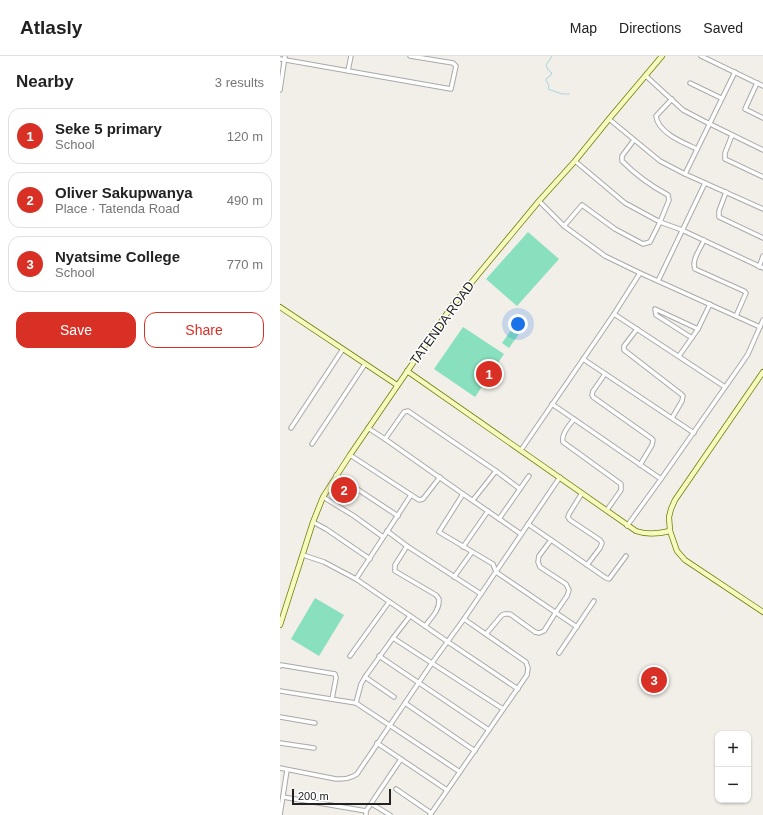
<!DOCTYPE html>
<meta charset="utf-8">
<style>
body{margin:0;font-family:Helvetica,sans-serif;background:#f6f6f6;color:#222}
.controls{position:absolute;right:12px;bottom:12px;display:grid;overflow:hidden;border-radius:8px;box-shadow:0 1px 3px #0004}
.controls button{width:36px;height:36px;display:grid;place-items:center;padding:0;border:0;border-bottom:1px solid #e0e0e0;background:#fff;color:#222;font:20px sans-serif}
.scale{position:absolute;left:12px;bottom:10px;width:99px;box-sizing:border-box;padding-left:4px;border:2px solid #222;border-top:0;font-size:11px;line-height:14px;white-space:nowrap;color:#222;-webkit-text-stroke:3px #fff;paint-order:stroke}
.you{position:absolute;left:238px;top:268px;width:14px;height:14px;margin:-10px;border:3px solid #fff;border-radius:50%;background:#1a73e8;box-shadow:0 0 0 6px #1a73e833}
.badge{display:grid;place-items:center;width:26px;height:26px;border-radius:50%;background:#d93025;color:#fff;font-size:13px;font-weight:700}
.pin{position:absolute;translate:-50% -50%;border:2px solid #fff;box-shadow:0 1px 4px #0006}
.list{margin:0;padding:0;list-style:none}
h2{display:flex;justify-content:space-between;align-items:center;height:52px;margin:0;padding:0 16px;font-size:17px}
h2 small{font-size:13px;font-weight:400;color:#767676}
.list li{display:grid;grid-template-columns:26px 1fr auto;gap:12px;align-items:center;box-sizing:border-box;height:56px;margin:0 8px 8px;padding:0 8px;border:1px solid #e0e0e0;border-radius:12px}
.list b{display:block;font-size:15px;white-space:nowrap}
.list p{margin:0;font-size:13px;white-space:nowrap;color:#767676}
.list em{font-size:13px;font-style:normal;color:#767676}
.actions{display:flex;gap:8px;padding:12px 16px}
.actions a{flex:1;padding:9px 0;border:1px solid #d93025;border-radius:12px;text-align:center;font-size:14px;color:#d93025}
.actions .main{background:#d93025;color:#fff}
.map{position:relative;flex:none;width:483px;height:759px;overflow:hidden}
header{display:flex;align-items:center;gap:24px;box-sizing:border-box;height:56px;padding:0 20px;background:#fff;border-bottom:1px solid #e0e0e0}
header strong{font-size:19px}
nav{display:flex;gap:22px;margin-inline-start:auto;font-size:14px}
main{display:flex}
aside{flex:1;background:#fff}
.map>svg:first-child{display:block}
.pitch{fill:#88e0be}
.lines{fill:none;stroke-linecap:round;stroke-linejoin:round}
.stream{stroke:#aad3df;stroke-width:1}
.street-casing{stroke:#a9a9a9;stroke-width:5.5}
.secondary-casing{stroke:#707d05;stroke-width:6}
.street{stroke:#fff;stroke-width:3.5}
.secondary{stroke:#f7fabf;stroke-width:4.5}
.labels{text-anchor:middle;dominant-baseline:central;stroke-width:3;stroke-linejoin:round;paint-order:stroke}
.street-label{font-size:13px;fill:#222;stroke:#fff}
</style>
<header>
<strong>Atlasly</strong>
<nav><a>Map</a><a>Directions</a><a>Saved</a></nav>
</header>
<main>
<aside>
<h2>Nearby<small>3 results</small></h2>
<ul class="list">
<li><span class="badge">1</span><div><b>Seke 5 primary</b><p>School</p></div><em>120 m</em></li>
<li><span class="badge">2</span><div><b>Oliver Sakupwanya</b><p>Place · Tatenda Road</p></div><em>490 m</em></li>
<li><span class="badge">3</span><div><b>Nyatsime College</b><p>School</p></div><em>770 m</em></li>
</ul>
<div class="actions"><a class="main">Save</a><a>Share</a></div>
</aside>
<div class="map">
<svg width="483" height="759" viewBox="0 0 483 759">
<rect width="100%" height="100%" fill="#f2efe9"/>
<g class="pitch">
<path d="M248,176l31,27 -42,47 -31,-27z"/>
<path d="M183,271l41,27 -29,43 -41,-28z"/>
<path d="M232,273l7,5 -10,14 -7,-5z"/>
<path d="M35,542l29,17 -25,41 -28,-17z"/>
</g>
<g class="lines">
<path class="stream" d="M272,0l-6,9 2,5 4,3 -2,3 -3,2 -1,2 3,6 -1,3 14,5h7"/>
<g class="street-casing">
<g id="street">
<path d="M421,0l62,30"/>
<path d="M0,3l171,30 5,-23 -3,-3 -43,-7"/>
<path d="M68,15l3,-15"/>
<path d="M366,20l37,34 21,11 59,29"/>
<path d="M410,27l31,15"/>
<path d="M477,27l-12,26 18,9"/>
<path d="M0,34l5,-34"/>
<path d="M392,43l-16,17c2,17 28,27 41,33"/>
<path d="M329,63l51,42 25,13 78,35"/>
<path d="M452,79l-7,18v6l38,18"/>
<path d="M295,105l50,42 35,19 22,8 81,38"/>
<path d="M405,118l50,-102"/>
<path d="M446,136l-7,19v6l44,21"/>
<path d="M259,145l25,25 41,30 35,17 120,54"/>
<path d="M284,170l18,-21 33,24 28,15 7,-2 10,-20 9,-22 -1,-5c-17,-9 -32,-20 -46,-34v-5l12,-16"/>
<path d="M424,184c-3,8 -13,20 -9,29l49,22 2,2 -10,23"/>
<path d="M479,211l4,-11"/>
<path d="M378,225l47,-98"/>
<path d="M334,258l111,73"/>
<path d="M357,273l-13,17v4l57,44 2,2 -1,5 -10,17"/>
<path d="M412,282l-36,-23 -1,-6 43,20"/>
<path d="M399,300l19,-27 12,-25"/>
<path d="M303,303l111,74"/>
<path d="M325,318l-12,17 -1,4 1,2 58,41 2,2 -1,5 -12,20"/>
<path d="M272,348l109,75"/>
<path d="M294,363c-5,7 -13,15 -11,23l58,42v6l-14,20"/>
<path d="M11,372l52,-79"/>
<path d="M88,372l17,11 78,55 58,40"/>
<path d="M105,383l19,-27 4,-1 88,60 -23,29"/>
<path d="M32,388l53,-80"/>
<path d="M241,394l93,-136 26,-41"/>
<path d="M70,399l69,45 4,-1 17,-22"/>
<path d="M216,415l24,18"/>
<path d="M56,419l62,41"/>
<path d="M302,437l-13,21 -1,3 2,3 30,20 2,3 -2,5 -13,17"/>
<path d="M183,438l-24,38 54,32 3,8 81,55"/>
<path d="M43,441l31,19 29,21"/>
<path d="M219,463l30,-43"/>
<path d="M33,466l13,7 44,30"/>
<path d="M248,468l78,54 3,1 17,-23"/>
<path d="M347,470l34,-47 81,-116 6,-9 15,-34"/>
<path d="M107,475l20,15 74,48"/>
<path d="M127,490l-12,19v6l41,24 3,4c1,11 -8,19 -14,27"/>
<path d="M183,491l25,-36"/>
<path d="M23,499l21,7 32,17 69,47 23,16 70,47"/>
<path d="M174,521l18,-25"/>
<path d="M76,523l55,-84"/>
<path d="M206,578l16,-19 3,-1h5l25,18 4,1 5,-2 12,-19 11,-16 2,-6 -3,-6 -26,-17 -2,-5 1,-6 12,-16"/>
<path d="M113,582l110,71"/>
<path d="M279,597l35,-52"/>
<path d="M70,600l39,-54"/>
<path d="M99,600l110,74"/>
<path d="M0,610l1,-1 54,9 1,4 -4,21"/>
<path d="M85,621l29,20"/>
<path d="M0,635l76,12 104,69"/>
<path d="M76,647l5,-19 4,-7 28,-39 17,-22"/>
<path d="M125,647l70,48"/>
<path d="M0,661l35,6"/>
<path d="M0,687l34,5"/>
<path d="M97,687l70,47"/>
<path d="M0,712l56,11c8,0 14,0 21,-5l48,-71 27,-40 32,-44 96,-142"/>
<path d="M116,733l35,24"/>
<path d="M3,741l83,14"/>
<path d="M92,748l18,11"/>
<path d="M0,759l7,-45"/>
<path d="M86,759v-4l35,-52"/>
<path d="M150,759l97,-140 1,-7 -2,-6 -62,-43"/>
</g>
</g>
<g class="secondary-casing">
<g id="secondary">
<path d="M0,251l117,78"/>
<path d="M127,315l229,160c11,4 22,3 34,0"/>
<path d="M483,316l-88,128 -4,9 -2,8 1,14 7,20 8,9 78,52"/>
<path d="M0,569l33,-103 10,-25 27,-42 102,-149 87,-105 36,-40 34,-42 53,-63"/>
</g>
</g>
<use href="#street" class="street"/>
<use href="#secondary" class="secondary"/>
</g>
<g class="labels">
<g class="street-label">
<text transform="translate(162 267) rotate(-54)">TATENDA ROAD</text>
</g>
</g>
</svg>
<div class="controls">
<button>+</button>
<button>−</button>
</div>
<div class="scale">200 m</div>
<div class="you"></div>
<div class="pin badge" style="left:209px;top:318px">1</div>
<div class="pin badge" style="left:64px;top:434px">2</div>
<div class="pin badge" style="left:374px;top:624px">3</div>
</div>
</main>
